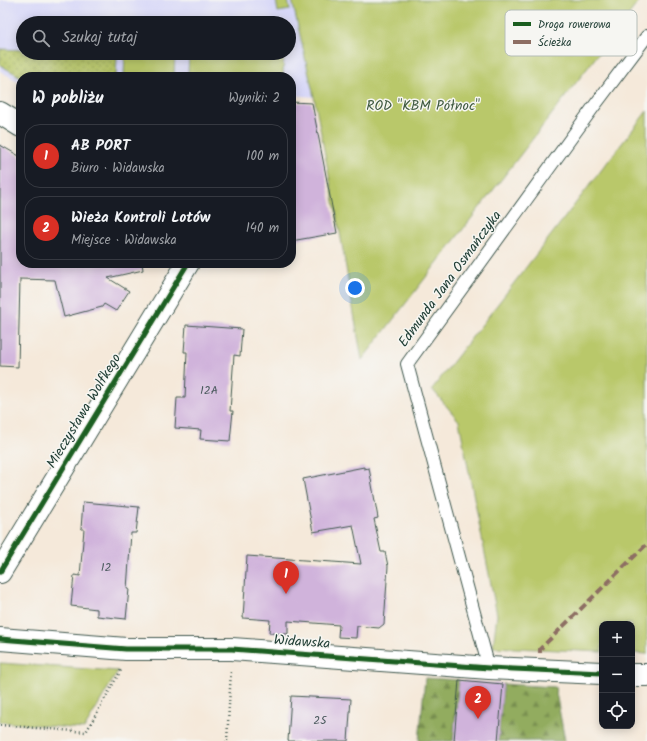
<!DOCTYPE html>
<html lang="pl">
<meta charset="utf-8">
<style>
body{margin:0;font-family:Kalam,sans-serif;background:#242831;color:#f1f3f6}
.controls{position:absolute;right:12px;bottom:12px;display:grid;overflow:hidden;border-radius:8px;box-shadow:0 2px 10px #0003}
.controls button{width:36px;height:36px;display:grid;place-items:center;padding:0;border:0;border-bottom:1px solid #363941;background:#171b24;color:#f1f3f6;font:20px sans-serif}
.you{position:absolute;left:355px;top:288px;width:14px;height:14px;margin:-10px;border:3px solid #fff;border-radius:50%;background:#1a73e8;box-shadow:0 0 0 6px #1a73e833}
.badge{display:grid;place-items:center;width:26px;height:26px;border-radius:50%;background:#d93025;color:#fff;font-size:13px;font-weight:700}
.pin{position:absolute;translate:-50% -33px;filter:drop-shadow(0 1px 2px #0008)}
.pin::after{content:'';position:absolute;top:21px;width:14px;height:12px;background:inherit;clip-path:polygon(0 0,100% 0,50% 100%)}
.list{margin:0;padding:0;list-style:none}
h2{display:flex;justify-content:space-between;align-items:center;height:52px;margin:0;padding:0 16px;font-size:17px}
h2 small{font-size:13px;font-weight:400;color:#9ea1a6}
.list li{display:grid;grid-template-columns:26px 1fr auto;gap:12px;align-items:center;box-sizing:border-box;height:64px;margin:0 8px 8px;padding:0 8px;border:1px solid #363941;border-radius:16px}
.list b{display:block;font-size:15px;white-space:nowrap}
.list p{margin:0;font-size:13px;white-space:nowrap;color:#9ea1a6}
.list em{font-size:13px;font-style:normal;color:#9ea1a6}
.icon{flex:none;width:22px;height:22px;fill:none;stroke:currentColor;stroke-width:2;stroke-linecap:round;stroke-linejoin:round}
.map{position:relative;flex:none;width:647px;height:741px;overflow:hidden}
.search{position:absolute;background:#171b24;box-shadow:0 2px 10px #0003;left:16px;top:16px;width:280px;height:44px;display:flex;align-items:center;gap:10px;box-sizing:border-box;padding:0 14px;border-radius:22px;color:#9ea1a6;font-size:15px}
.panel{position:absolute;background:#171b24;box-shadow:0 2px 10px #0003;left:16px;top:72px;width:280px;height:196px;border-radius:16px}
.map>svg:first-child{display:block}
.built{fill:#d7d7f8;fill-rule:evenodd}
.green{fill:#b9c86b;stroke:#6c8250}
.forest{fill:url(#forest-firs);stroke:#58744a}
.park{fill:url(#park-dots);stroke:#6c8250}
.building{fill:#d0b3db}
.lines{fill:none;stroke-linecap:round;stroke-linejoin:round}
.lane-casing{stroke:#3f574d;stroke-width:14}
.street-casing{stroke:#3f574d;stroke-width:24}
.path{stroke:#3f574d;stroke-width:2.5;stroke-dasharray:1 3;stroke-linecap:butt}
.lane{stroke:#fff;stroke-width:12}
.street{stroke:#fff;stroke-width:22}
.quiet{stroke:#8d6e63;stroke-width:4;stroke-dasharray:8 4;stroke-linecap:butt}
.cycleway-casing{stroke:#f6f6f2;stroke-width:8}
.cycleway{stroke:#1b5e20;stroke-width:5}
.labels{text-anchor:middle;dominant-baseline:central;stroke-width:3;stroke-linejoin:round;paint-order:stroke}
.number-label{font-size:12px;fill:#4b5a5e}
.park-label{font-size:14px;fill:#3e593f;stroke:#f6f6f2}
.street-label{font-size:14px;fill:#1f3d34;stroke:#f6f6f2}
.key{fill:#f6f6f2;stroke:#b6beb9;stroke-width:1}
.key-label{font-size:11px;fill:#1f3d34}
</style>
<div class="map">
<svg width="647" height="741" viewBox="0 0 647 741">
<defs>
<pattern id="forest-firs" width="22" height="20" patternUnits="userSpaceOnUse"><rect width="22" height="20" fill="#92ac5f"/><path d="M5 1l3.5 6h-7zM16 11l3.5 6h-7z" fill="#778d4f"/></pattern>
<pattern id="park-dots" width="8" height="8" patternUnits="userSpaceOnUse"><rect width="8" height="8" fill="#b9c86b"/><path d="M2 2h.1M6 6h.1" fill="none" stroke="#96a459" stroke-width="1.8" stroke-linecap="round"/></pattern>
</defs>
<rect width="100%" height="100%" fill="#f6f6f2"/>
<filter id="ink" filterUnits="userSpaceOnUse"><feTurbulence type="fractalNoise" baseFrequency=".025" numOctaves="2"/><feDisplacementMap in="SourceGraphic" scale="8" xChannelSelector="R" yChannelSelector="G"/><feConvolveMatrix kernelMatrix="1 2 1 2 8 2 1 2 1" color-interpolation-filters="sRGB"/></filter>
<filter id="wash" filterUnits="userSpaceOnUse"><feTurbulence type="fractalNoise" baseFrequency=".012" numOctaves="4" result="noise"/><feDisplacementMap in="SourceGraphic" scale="16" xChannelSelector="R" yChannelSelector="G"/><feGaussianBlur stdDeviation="0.9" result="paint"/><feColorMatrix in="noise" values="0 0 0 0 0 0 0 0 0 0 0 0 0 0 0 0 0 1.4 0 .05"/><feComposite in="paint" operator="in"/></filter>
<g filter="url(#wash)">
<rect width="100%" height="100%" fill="#f5e9da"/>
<path class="built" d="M0,0h292l22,97 -23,-2v-18h-270v6l-21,-12zM23,23h266v30h-266z"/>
<g class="green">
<path d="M276,0h12l2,10 -12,2z"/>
<path d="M292,0h348l-278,360 -22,-127 -26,-136z"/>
<path d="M125,53h50l-1,24h-50z"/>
<path d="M189,53h95l-1,24 -95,-3z"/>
<path d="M647,111v543l-15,-1v-29h-30v28l-109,-5 4,-32 -38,-194 -27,-32z"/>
<path d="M0,663l118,8 -34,58 -84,-7z"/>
</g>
<g class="forest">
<path d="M425,678l34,2 -6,61h-34z"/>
<path d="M503,684l52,3 10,54h-67z"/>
</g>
<path class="park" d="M0,49l23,1v3h45l49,3 -1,21h-95l-21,-12z"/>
<g id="blocks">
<g class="building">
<path d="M291,102l21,1 25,130 -46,8z"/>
<path d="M0,145l21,12v106h121l1,7 -35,8 21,13 -13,20 -12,-7 -2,3 -38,10 -9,-37 -35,-1 -2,88 -18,-1z"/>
<path d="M186,325l56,4 -2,27 -6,-1 -4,56h3l-3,30 -30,-2 1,-9 -26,-2 2,-30h8l2,-46h-3z"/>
<path d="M364,467v2l5,-1 9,50 -4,1 7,33h4l3,14 -4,58 -5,4 -22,-2 -1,12 -18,-1 1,-12 -51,-4v13l-19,-1 1,-13 -27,-2 4,-62 114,8 -8,-39 -40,7 -10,-53z"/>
<path d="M83,502l56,5 -3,26h-5l-4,56h2l-3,30 -29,-3v-7l-26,-3 3,-31 6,1 4,-47h-3z"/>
<path d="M459,680l44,4 -5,57h-44z"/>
<path d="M291,696l60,3 -3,42h-60z"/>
</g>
</g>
</g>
<g filter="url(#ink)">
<use href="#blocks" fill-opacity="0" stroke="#3f574d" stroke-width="1"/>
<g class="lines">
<g class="lane-casing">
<path id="lane" d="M489,668l-82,-304 185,-255 55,-73"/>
</g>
<g class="street-casing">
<g id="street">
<path d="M0,113l21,13"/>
<path d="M0,572l188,-309"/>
<path d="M0,639l126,10h106l257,19 113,5"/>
<path d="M632,675h15"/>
</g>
</g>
<g class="path">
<path d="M0,725l86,7 35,-62"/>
<path d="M227,741l4,-70"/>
</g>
<use href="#lane" class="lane"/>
<use href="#street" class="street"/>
<path class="quiet" d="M540,653v-4l107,-105"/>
<g class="cycleway-casing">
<g id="cycleway">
<path d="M0,572l188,-309"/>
<path d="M0,639l126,10h106l257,19 113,5"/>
</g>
</g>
<use href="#cycleway" class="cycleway"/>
</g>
</g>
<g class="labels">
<g class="number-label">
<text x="209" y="390">12A</text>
<text x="106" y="567">12</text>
<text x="320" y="720">25</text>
</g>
<g class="park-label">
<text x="423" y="106">ROD "KBM Północ"</text>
</g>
<g class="street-label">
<text transform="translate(450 279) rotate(-54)">Edmunda Jana Osmańczyka</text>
<text transform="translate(84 411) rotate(-59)">Mieczysława Wolfkego</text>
<text transform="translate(302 642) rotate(4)">Widawska</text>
</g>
</g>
<rect x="505" y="10" width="132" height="46" rx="6" class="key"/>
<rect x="513" y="22" width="18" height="4" fill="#1b5e20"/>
<rect x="513" y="40" width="18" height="4" fill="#8d6e63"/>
<g class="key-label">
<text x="538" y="28">Droga rowerowa</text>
<text x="538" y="46">Ścieżka</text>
</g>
</svg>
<div class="controls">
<button>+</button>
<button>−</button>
<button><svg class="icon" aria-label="locate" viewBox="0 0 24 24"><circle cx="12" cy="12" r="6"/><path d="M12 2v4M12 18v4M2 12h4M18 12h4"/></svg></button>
</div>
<div class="you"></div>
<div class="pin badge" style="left:286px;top:594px">1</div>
<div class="pin badge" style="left:478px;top:719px">2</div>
<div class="search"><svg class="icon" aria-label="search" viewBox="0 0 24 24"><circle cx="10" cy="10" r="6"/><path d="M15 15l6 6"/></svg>Szukaj tutaj</div>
<section class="panel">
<h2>W pobliżu<small>Wyniki: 2</small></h2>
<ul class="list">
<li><span class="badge">1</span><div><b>AB PORT</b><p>Biuro · Widawska</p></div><em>100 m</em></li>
<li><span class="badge">2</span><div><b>Wieża Kontroli Lotów</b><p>Miejsce · Widawska</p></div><em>140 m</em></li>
</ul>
</section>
</div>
